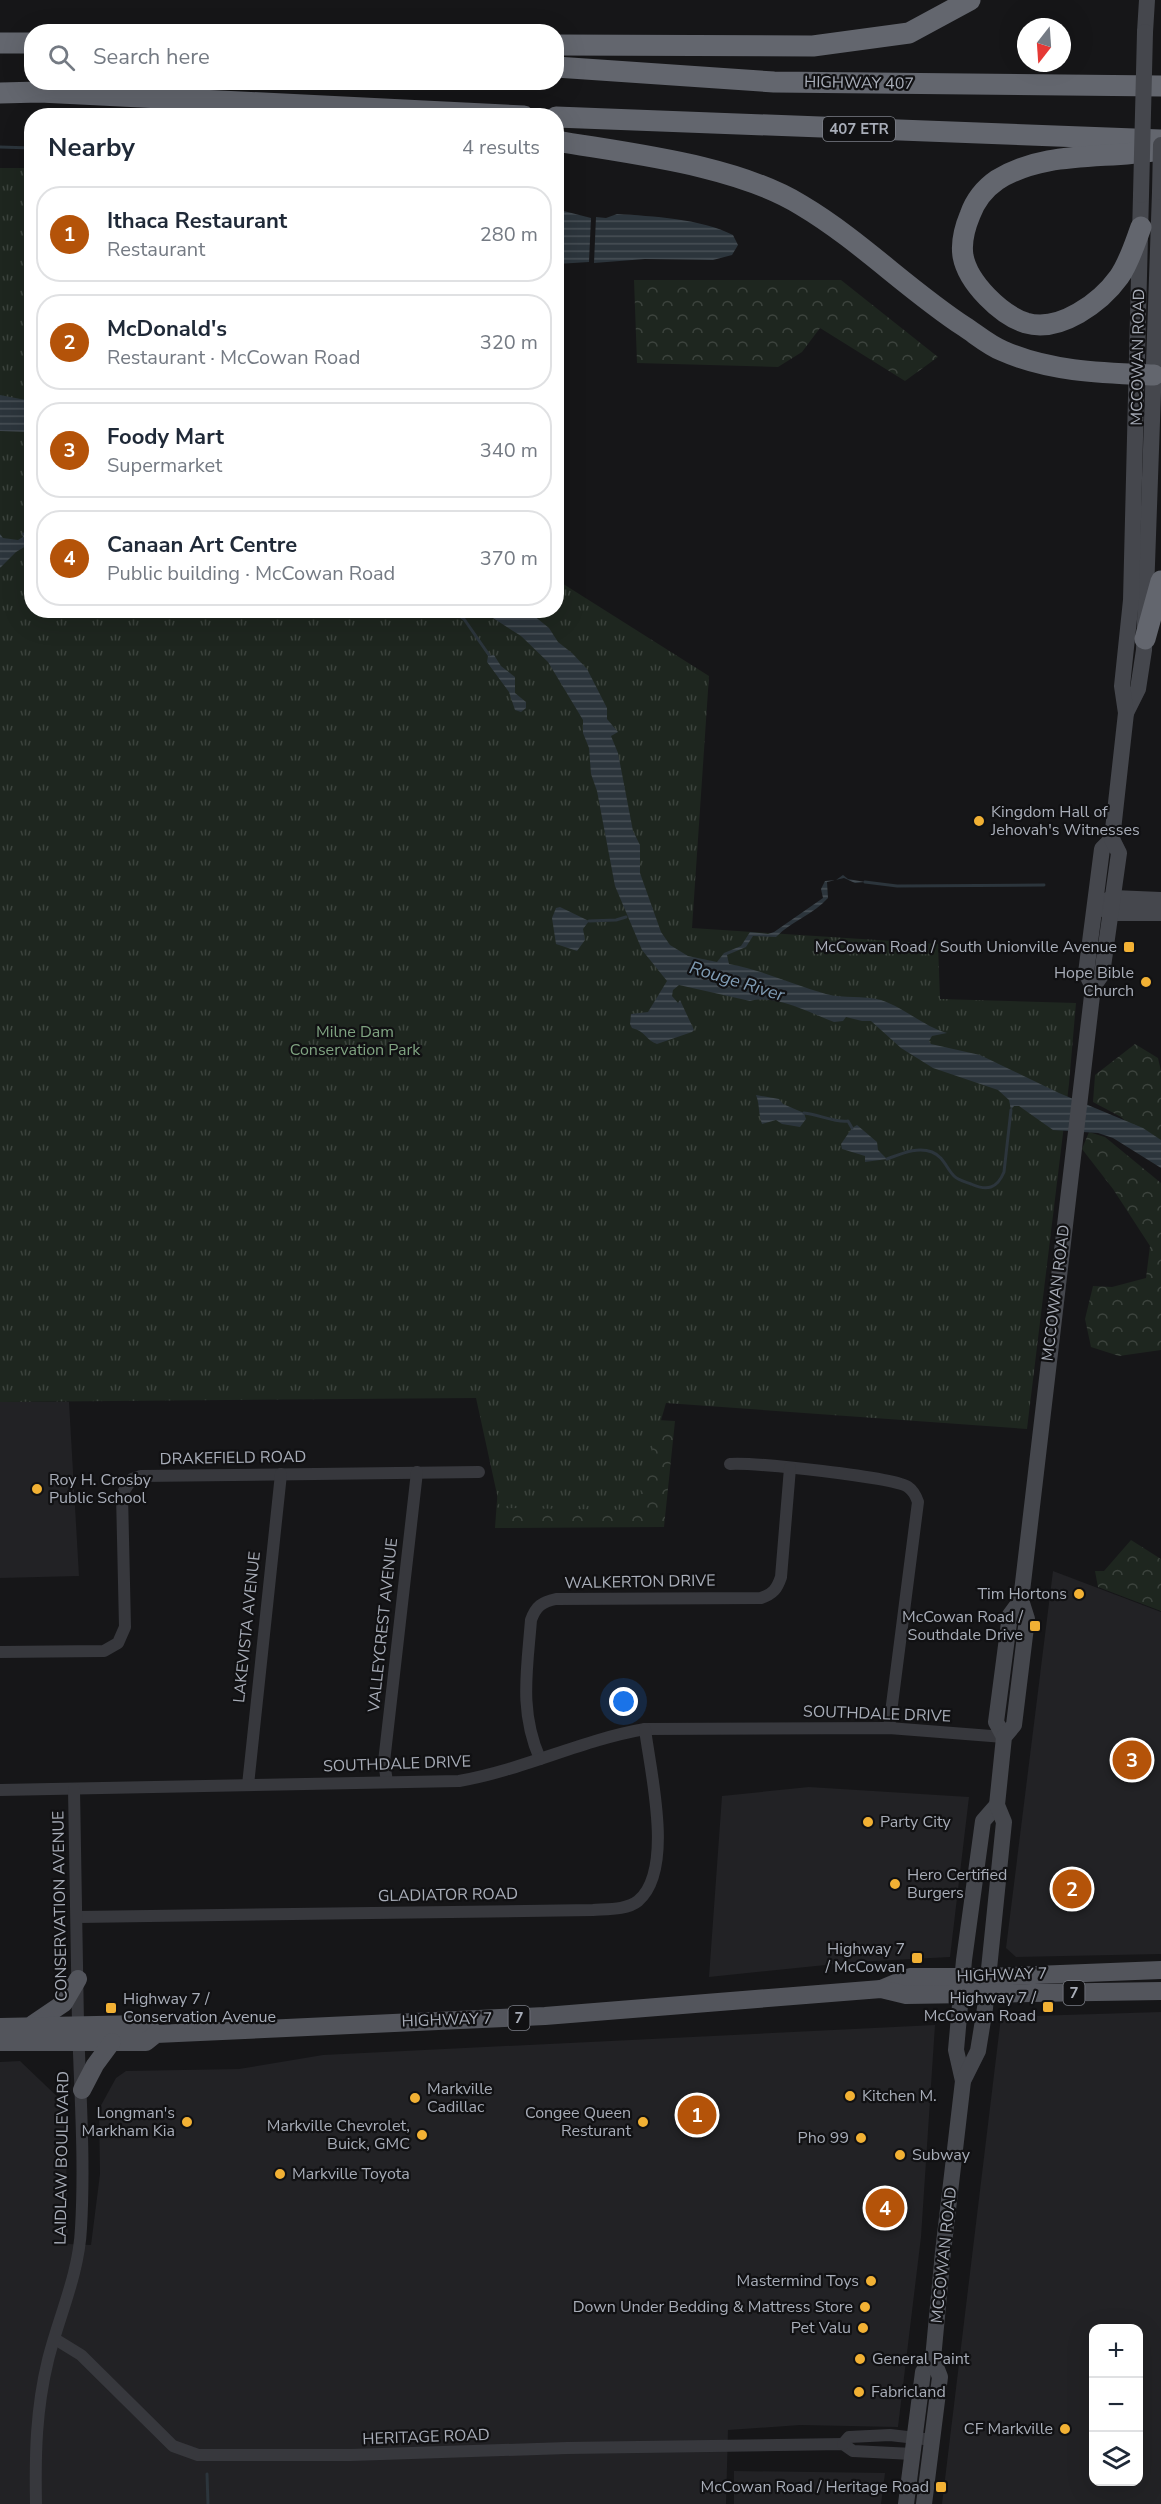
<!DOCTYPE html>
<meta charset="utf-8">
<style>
body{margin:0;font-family:"Nunito Sans",sans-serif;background:#f2f2f3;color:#1f2937}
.controls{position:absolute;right:18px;bottom:18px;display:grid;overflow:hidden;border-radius:12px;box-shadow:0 6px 24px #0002}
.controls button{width:54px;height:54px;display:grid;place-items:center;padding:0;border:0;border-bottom:2px solid #e0e1e3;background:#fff;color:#1f2937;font:30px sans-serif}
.compass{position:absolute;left:1017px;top:18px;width:54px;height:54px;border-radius:50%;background:#fff;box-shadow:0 6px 24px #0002;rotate:197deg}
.you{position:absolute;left:624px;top:1702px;width:21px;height:21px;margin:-15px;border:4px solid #fff;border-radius:50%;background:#1a73e8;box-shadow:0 0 0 9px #1a73e833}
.badge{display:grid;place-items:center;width:39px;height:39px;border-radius:50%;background:#b45309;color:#fff;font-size:20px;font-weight:700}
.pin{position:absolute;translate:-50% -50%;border:3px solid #fff;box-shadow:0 2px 6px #0006}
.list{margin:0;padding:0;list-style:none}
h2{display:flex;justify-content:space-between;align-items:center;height:78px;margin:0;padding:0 24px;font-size:26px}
h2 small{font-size:20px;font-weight:400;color:#747a83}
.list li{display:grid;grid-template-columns:39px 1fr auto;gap:18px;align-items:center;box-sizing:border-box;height:96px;margin:0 12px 12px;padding:0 12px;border:2px solid #e0e1e3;border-radius:24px}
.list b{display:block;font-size:22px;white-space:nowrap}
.list p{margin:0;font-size:20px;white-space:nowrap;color:#747a83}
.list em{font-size:20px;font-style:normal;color:#747a83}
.icon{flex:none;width:33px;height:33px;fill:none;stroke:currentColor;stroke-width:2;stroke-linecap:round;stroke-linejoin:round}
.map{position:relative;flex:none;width:1161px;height:2504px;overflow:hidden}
.search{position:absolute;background:#fff;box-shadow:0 6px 24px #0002;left:24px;top:24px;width:540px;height:66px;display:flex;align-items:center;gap:15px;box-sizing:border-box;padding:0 21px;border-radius:24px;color:#747a83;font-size:22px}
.panel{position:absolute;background:#fff;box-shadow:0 6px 24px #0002;left:24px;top:108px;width:540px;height:510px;border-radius:24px}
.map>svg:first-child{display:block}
.built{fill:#222225;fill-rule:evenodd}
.forest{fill:url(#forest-crowns)}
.park{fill:url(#park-tufts)}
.water{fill:url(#water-rules)}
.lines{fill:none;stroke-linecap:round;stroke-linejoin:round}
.stream{stroke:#2c353c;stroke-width:3}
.street{stroke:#37383d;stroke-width:12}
.secondary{stroke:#45474d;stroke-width:16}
.primary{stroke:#53555c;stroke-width:18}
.highway{stroke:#63666e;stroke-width:21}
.secondary-bridge{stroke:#45474d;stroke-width:16}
.poi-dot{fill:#f2b134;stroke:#111113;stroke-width:2}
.labels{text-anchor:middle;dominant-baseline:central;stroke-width:4.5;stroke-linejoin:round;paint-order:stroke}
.shield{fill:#111113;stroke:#7b7e86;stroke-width:1.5}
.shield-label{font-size:15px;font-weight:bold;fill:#a8adb8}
.street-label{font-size:16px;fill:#a8adb8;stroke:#111113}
.poi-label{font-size:16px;fill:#a8adb8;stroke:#111113;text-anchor:end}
.park-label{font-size:16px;fill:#7fa381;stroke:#111113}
.water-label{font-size:18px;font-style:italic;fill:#7f9bb3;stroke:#111113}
</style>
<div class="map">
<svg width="1161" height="2504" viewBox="0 0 1161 2504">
<defs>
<pattern id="forest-crowns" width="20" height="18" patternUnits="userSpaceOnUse" patternTransform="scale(1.5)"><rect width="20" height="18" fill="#1e261f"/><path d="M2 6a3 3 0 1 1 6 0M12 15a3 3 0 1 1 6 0" fill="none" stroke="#3c433d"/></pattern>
<pattern id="park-tufts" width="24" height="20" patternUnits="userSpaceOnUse" patternTransform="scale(1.5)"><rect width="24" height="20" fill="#1e261f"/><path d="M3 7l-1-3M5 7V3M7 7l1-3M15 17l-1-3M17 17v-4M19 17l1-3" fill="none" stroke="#3c433d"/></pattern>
<pattern id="water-rules" width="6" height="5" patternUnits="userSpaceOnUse" patternTransform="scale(1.5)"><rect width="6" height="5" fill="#2c353c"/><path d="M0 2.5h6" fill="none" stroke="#485056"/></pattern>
</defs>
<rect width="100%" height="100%" fill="#161618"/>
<g class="built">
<path d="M0,1402h69l10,174 -79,2z"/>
<path d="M1053,1571l108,41v342l-145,3 -10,-9z"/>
<path d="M809,1787l160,10 -19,160 -95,5 -146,15 13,-181z"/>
<path d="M1161,2012v492h-219l59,-487zM1094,2328h44v154h-44z"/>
<path d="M935,2025l-14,212 -23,190 -98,-2 -72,5 -2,74h-726v-442l20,-1 45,43 3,140 23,1 9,-71 -1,-65 17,-31 10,-7 113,-2 84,-14z"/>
<path d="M734,2471l151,2 -4,31h-147z"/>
</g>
<g class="forest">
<path d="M634,280h207l97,77 -33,24 -85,-53 -18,24 -24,15 -141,-4z"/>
<path d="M1135,1044l23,14 3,13v83l-40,-37 -28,-15 2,-27z"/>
<path d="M1089,1132l16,5 56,46v167l-42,6 -28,-9 -6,-28 8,-33 19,1 34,-9 4,-32 -37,-57 -31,-40z"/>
<path d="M525,1412l150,9 -11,106 -169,1 7,-95z"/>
<path d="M1131,1540l30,19v52l-63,-24 -3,-16h9z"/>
</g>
<path class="park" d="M0,168h31l1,442h524l1,-30 152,96 -17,252 246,16 2,55 136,4 -7,81 -42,345 -361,-26 -31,107 -135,-2 -24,-110 -476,4z"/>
<g class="water">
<path d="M556,209l35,9 -2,44 -32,2z"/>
<path d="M617,214c35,2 85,5 116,21l5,10 -6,10 -19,5 -68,-1 -51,4 2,-46 10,1z"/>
<path d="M0,395l31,6v31l-31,-1z"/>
<path d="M31,531v12l-15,9 -16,16v-34l3,4 15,2 5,-3 -1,-4z"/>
<path d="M482,611h46l21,17 9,14 14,11 15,16 20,39v11l11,13 -7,4 7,17 15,78 7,14v28l21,59 9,13 18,11 29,6 7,-9 17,-7 9,-14 18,2 6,-2 49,-34 -2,-9 4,-8 11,-1 7,-5 5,4 17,3 -10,1 -11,-5 -17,4 1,16c-14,16 -35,22 -52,39l-23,-1 -7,11 -19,8 2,9c34,6 64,21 97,30 18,5 37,1 55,6 24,8 42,26 66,33l-15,3 -3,5 2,3 49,11 79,38 84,35 18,12v28l-48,-30 -15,-5 -45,-3 -34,-24h-5l-3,4 -2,-10 -11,-10 -65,-22 -32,-20 -30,-27h-9l-16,-4 -3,4 -9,1c-24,-9 -58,-28 -84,-21l-71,-16 -6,5 -1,6 6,7 2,-3 14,30 -2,2 -35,12c-10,-3 -12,-13 -25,-16l-2,-4 1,-10 17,-2 19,-31 -25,-31 -27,-64 -18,-95 -6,-17 -2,-26 -6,-15v-13l-35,-58 -27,-26z"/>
<path d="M494,655l7,11 14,11v16l11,9v6l-5,4 -6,-2 -6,-18 -22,-30 1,-6z"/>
<path d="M560,907l29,14 -6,8 2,11 -8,11 -21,-7 -4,-26 4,-10z"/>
<path d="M756,1095l23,4 4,5 21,9 2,6 -6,8 -18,-3 -6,-4 -14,4c-4,-11 -2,-19 -6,-29z"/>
<path d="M857,1125l20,17 1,8 9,9 -22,3v-6l-23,-7 -1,-5 11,-16z"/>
</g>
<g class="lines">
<g class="stream">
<path d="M0,147l32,1"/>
<path d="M451,610l13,9 25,36"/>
<path d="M865,882l32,4 147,-1"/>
<path d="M589,921l27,-1 10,-3"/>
<path d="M804,1113c14,1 31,10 44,8l4,7"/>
<path d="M887,1159c14,-5 30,-13 45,-7 12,5 14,16 22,24 4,4 12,6 17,8 16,7 26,5 33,-12l7,-62"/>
<path d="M207,2474l1,30"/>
</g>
<g class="street">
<path d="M730,1464c22,-2 165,13 178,23 6,4 8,9 10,15l-29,226"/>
<path d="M0,1652l104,-1 14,-8 7,-16 -3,-133 10,-15 9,-3 338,-4"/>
<path d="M540,1759c-21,-48 -13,-88 -9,-139 5,-14 11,-18 25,-21l205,-1c12,-4 16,-9 20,-21l9,-109"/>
<path d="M387,1782l-3,-20 33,-290"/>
<path d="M248,1785l33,-311"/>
<path d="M0,1790l459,-9c64,-11 122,-41 186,-52l244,-1 115,9"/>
<path d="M78,1917l515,-7c14,-1 34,0 45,-9 37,-31 12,-130 7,-172"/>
<path d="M55,2339l26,16 92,91 25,9h153l216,-7 276,-4 10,7 60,3"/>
<path d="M843,2444l6,-7 41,-2 43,5"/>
<path d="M36,2504c-1,-50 0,-95 12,-144 11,-44 31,-86 33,-132 4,-67 -1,-136 -3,-204 -2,-78 -2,-157 -4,-235"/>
</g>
<g class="secondary">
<path d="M1145,32l2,-32"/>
<path d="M1126,713l12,-24 6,-39 16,-458"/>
<path d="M1103,902l10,-4 48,2"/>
<path d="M1102,908l9,5h50"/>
<path d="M1093,987l-7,-14 16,-124 10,-10"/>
<path d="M1004,1737l-8,-15 14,-107 11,-15"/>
<path d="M963,2081l-7,-31 8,-90 19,-139 14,-16"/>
<path d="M906,2504l17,-132 10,-13"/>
<path d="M924,2504l16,-127 -7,-18 10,-107 20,-171 15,-30 7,-43 19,-186 -7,-17 7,-68 10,-12 13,-106 -6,-19 72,-613 9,-13 17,-121 -7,-14 14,-126 -4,-27 9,-86 10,-405"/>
</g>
<g class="primary">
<path d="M881,1989l29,-12h78l173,-7"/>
<path d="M33,2024l31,-21 14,-24"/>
<path d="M0,2027l144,-3 12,10"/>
<path d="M0,2042h146l10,-8 389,-18 336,-27 25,6 255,-4"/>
<path d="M82,2090l13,-25 17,-23"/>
</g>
<g class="highway">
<path d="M0,43h32"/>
<path d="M556,45l257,1 96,-13 61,-33"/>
<path d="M556,67l218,15 387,4"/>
<path d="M0,93l40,-1 484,24"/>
<path d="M556,117l605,23"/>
<path d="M556,141c76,13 180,24 245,64 59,35 107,85 164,122 12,8 25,19 38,24 47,21 101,22 151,24"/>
<path d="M1141,227c-6,16 -12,36 -22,50 -18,25 -59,56 -93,46 -25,-8 -58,-40 -63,-67 -2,-13 2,-29 7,-41 5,-14 14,-26 27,-35 46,-29 104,-21 156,-29"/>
<path d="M1145,639l16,-58"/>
</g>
<g class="secondary-bridge">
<path d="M1160,192l1,-47"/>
<path d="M1141,195l4,-163"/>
</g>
</g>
<g class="poi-dot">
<circle cx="979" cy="821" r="6"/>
<rect x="1123" y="941" width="12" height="12" rx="3"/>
<circle cx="1146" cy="982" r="6"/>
<circle cx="37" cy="1489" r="6"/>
<circle cx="1079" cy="1594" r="6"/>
<rect x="1029" y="1620" width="12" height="12" rx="3"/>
<circle cx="868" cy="1822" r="6"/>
<circle cx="895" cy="1884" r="6"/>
<rect x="911" y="1952" width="12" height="12" rx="3"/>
<rect x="1042" y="2001" width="12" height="12" rx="3"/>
<rect x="105" y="2002" width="12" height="12" rx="3"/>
<circle cx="850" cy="2096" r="6"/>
<circle cx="415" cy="2098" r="6"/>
<circle cx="187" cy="2122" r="6"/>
<circle cx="643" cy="2122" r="6"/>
<circle cx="422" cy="2135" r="6"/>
<circle cx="861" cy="2138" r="6"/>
<circle cx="900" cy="2155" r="6"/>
<circle cx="280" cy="2174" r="6"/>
<circle cx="871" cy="2281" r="6"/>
<circle cx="865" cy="2307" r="6"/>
<circle cx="863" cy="2328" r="6"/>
<circle cx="860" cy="2359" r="6"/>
<circle cx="859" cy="2392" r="6"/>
<circle cx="1065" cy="2429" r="6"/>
<rect x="935" y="2481" width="12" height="12" rx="3"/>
</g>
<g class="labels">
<g class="shield">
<rect x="823" y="117" width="72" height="24" rx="4.5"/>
<rect x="1063.5" y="1981" width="21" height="24" rx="4.5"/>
<rect x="508.5" y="2006" width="21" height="24" rx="4.5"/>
</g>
<g class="shield-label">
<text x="859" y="129">407 ETR</text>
<text x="1074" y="1993">7</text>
<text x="519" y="2018">7</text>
</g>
<g class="street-label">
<text transform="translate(859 83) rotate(1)">HIGHWAY 407</text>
<text transform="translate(1138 357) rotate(-89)">MCCOWAN ROAD</text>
<text transform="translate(1056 1293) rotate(-83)">MCCOWAN ROAD</text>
<text transform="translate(233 1458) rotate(-1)">DRAKEFIELD ROAD</text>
<text transform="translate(640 1582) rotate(-1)">WALKERTON DRIVE</text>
<text transform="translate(383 1625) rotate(-84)">VALLEYCREST AVENUE</text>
<text transform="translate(247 1627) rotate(-84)">LAKEVISTA AVENUE</text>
<text transform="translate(877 1714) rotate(2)">SOUTHDALE DRIVE</text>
<text transform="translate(397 1764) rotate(-2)">SOUTHDALE DRIVE</text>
<text transform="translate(448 1895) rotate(-1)">GLADIATOR ROAD</text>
<text transform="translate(60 1906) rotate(-91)">CONSERVATION AVENUE</text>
<text transform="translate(1002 1975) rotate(-2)">HIGHWAY 7</text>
<text transform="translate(447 2020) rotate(-2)">HIGHWAY 7</text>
<text transform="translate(62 2158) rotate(-89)">LAIDLAW BOULEVARD</text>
<text transform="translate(944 2255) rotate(-84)">MCCOWAN ROAD</text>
<text transform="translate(426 2437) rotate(-2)">HERITAGE ROAD</text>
</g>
<g class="poi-label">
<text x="991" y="812" text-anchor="start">Kingdom Hall of<tspan x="991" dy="18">Jehovah's Witnesses</tspan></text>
<text x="1117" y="947">McCowan Road / South Unionville Avenue</text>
<text x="1134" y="973">Hope Bible<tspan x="1134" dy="18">Church</tspan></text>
<text x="49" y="1480" text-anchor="start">Roy H. Crosby<tspan x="49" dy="18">Public School</tspan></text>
<text x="1067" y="1594">Tim Hortons</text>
<text x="1023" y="1617">McCowan Road /<tspan x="1023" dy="18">Southdale Drive</tspan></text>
<text x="880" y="1822" text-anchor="start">Party City</text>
<text x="907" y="1875" text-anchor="start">Hero Certified<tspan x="907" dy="18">Burgers</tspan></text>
<text x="905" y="1949">Highway 7<tspan x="905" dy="18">/ McCowan</tspan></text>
<text x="1036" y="1998">Highway 7 /<tspan x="1036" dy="18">McCowan Road</tspan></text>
<text x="123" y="1999" text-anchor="start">Highway 7 /<tspan x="123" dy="18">Conservation Avenue</tspan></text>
<text x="427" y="2089" text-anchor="start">Markville<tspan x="427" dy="18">Cadillac</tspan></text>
<text x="862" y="2096" text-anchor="start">Kitchen M.</text>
<text x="175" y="2113">Longman's<tspan x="175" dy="18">Markham Kia</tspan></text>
<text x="631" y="2113">Congee Queen<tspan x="631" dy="18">Resturant</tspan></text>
<text x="410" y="2126">Markville Chevrolet,<tspan x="410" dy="18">Buick, GMC</tspan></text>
<text x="849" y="2138">Pho 99</text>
<text x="912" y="2155" text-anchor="start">Subway</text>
<text x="292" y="2174" text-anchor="start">Markville Toyota</text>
<text x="859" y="2281">Mastermind Toys</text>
<text x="853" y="2307">Down Under Bedding &amp; Mattress Store</text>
<text x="851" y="2328">Pet Valu</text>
<text x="872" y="2359" text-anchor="start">General Paint</text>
<text x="871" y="2392" text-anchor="start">Fabricland</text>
<text x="1053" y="2429">CF Markville</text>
<text x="929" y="2487">McCowan Road / Heritage Road</text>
</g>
<g class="park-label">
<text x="355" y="1032">Milne Dam<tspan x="355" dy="18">Conservation Park</tspan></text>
</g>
<g class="water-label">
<text transform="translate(737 981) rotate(17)">Rouge River</text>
</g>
</g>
</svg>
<div class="controls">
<button>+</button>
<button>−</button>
<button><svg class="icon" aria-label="layers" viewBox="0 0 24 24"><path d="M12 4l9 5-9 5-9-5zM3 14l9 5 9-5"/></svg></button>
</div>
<svg class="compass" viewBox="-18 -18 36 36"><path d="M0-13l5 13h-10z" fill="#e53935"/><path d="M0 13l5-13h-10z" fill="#747a83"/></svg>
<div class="you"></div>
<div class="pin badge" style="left:697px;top:2115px">1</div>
<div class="pin badge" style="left:1072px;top:1889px">2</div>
<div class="pin badge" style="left:1132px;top:1760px">3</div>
<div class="pin badge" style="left:885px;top:2208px">4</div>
<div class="search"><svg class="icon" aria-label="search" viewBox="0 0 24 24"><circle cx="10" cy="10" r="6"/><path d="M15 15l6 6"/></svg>Search here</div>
<section class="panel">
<h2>Nearby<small>4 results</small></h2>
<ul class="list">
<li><span class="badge">1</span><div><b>Ithaca Restaurant</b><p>Restaurant</p></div><em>280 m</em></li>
<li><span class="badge">2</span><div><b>McDonald's</b><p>Restaurant · McCowan Road</p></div><em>320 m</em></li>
<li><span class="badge">3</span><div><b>Foody Mart</b><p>Supermarket</p></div><em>340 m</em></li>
<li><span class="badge">4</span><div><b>Canaan Art Centre</b><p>Public building · McCowan Road</p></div><em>370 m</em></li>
</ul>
</section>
</div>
